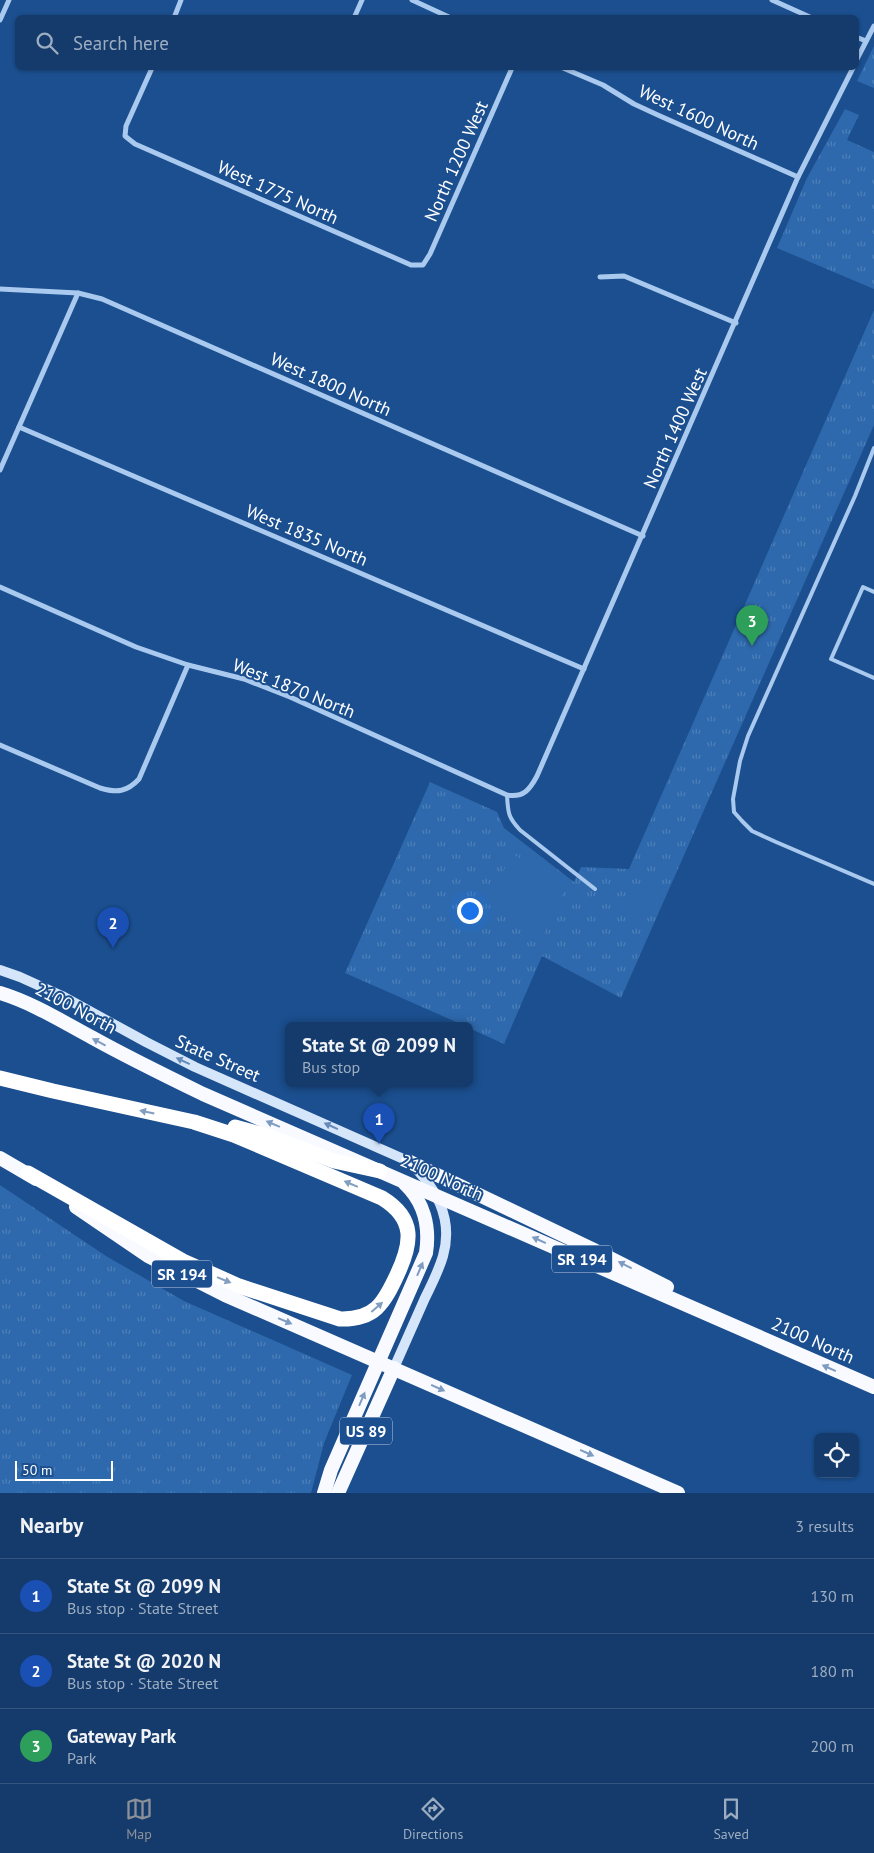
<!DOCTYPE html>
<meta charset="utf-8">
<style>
body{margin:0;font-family:"PT Sans",sans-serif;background:#1d4271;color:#f1f3f6}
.controls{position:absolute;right:15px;bottom:15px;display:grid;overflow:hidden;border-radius:8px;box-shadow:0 1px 4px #0004}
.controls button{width:45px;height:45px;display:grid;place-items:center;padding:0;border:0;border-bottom:1px solid #33557e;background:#143b6b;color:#f1f3f6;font:25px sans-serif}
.scale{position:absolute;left:15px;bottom:12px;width:98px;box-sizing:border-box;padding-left:5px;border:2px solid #fff;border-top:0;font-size:14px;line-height:18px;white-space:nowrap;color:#fff;-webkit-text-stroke:4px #1b4f8f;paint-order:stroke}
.you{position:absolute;left:469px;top:910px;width:18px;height:18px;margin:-12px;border:4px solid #fff;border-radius:50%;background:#1a73e8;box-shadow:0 0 0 8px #1a73e833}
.badge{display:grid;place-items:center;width:32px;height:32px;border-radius:50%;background:#8c9099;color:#fff;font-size:16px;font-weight:700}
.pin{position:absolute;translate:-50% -41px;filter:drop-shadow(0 1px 2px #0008)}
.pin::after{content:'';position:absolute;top:26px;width:18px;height:15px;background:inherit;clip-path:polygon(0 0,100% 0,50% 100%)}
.popup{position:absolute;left:285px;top:1022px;width:188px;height:65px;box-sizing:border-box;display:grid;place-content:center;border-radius:8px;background:#143b6b;filter:drop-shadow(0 1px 4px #0005);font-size:16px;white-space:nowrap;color:#9dadc1}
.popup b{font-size:19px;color:#f1f3f6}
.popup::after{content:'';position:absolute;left:50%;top:100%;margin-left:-10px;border:10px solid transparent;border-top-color:#143b6b}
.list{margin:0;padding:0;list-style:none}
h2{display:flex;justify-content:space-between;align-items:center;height:65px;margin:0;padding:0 20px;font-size:21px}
h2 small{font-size:16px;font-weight:400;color:#9dadc1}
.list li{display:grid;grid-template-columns:32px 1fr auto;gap:15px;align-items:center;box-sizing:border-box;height:75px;padding:0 20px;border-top:1px solid #33557e}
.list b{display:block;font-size:19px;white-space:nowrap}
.list p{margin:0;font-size:16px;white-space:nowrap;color:#9dadc1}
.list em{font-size:16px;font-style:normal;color:#9dadc1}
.icon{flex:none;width:28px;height:28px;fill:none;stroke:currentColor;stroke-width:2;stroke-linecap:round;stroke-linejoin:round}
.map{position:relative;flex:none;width:874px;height:1493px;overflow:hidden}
.search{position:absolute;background:#143b6b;box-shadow:0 1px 4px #0004;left:15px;right:15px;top:15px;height:55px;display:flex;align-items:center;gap:12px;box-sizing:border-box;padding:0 18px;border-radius:8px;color:#9dadc1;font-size:19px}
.sheet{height:290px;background:#143b6b}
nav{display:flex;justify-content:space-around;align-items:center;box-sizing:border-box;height:70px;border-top:1px solid #33557e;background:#143b6b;font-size:14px;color:#9dadc1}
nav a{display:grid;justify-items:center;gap:2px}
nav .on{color:#8c9099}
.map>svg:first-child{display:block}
.grass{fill:url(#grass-tufts)}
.pitch{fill:#2e69ad}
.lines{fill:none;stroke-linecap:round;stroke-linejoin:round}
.service{stroke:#a9c9ee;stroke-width:4}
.minor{stroke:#a9c9ee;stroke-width:5}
.secondary{stroke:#d6e6fa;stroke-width:10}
.trunk{stroke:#f8faff;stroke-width:14}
.motorway{stroke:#fff;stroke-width:15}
.oneway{fill:#7e9cc1}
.oneway2{fill:#668bba}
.oneway3{fill:#829ec1}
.labels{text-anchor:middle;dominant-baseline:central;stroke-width:4;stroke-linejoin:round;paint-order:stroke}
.shield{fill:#1b4f8f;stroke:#bbcadd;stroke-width:1}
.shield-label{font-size:16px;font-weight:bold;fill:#fff}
.street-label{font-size:18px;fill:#fff;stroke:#1b4f8f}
</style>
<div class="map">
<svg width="874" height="1493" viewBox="0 0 874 1493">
<defs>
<pattern id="grass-tufts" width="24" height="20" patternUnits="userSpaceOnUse" patternTransform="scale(1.25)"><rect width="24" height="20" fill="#2e69ad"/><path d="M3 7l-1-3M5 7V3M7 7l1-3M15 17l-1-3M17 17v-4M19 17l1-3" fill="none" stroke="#4d80b9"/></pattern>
</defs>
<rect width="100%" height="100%" fill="#1b4f8f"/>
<g class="grass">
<path d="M874,46v42l-17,-7z"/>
<path d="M845,109l14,6 -12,25 27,12v137l-97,-41 30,-70z"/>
<path d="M874,310v115l-253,573 -79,-42 -38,88 -35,-16v-3h-6l-118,-52 85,-191 67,30 7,16 70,54 7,-15 48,2z"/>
<path d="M0,1185l106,71 78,45 168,74 -28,68 -13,50h-311z"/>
</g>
<g class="pitch">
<path d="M511,854l50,22 5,10 -22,48c-19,-8 -53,-18 -46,-46 2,-11 9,-23 13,-34z"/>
<path d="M636,884l22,10 -14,30 -21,-10z"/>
</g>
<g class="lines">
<g class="service">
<path d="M874,448l-19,48 -107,240 -8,25 -7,38 1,13 8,9 10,10 24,11 98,42"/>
<path d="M874,592l-11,-5 -32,72 43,19"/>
<path d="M507,795c1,18 1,22 13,35l75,59"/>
</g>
<g class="minor">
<path d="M412,0l39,18"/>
<path d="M772,0l40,18"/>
<path d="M174,18l7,-18"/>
<path d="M354,18l8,-18"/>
<path d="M0,20l9,-20"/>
<path d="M856,37l10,4"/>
<path d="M856,61l18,-35"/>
<path d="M152,68l-26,58 -1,10 10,8 276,121h12l7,-11 82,-186"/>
<path d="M563,68l40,17 31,19 26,12 138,61"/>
<path d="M600,277l24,-1 112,47"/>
<path d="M0,289l78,4 24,6 541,237"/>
<path d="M19,427l565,242"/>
<path d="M0,470l78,-177"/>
<path d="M0,587l136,60 52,18 56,14 46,18 217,98c17,3 23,-6 30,-19l261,-599 55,-109"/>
<path d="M0,745l100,43c17,5 27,4 39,-9l49,-114"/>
</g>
<path class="secondary" d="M0,970l20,7 42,19 84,46 49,25 213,94c27,24 46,57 35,95 -4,14 -11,28 -18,42 -10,23 -21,47 -31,70"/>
<g class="trunk">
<path d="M0,993c33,10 63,29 93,45 36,20 73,38 110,56l671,293"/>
<path d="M0,1158l36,21"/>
<path d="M408,1161l184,88 75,38"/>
<path d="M76,1207l72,49 77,39 453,198"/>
<path d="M324,1493l7,-23 95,-217c4,-26 -2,-51 -21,-69"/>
<path d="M338,1493l56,-125"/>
</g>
<g class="motorway">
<path d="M0,1078l53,13 141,31 40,13 148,63c34,21 30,45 15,77 -13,28 -22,45 -57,44l-101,-33 -56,-25 -155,-88"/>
<path d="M235,1127l36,10 63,24 46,10"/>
</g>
</g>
<defs><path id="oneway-solid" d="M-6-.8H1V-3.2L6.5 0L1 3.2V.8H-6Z" transform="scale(1.25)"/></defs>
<g class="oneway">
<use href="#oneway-solid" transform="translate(99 1042) rotate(-152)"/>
<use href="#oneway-solid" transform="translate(273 1124) rotate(-157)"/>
<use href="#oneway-solid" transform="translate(539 1240) rotate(-156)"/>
<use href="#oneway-solid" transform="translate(625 1265) rotate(-153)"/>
<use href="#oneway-solid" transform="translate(420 1269) rotate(-67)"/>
<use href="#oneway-solid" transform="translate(285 1321) rotate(23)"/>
<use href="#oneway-solid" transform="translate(829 1368) rotate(-156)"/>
<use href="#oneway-solid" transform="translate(438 1388) rotate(24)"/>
<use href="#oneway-solid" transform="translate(362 1399) rotate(-67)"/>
<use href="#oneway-solid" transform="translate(587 1453) rotate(24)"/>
</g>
<g class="oneway2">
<use href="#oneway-solid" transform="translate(183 1061) rotate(-155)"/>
<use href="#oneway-solid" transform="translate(331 1126) rotate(-156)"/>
</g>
<g class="oneway3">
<use href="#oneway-solid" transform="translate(147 1112) rotate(-168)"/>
<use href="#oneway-solid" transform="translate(351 1184) rotate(-157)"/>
<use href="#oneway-solid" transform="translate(224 1280) rotate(22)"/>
<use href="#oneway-solid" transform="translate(377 1307) rotate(-41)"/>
</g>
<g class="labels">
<g class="shield">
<rect x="552" y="1245.5" width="60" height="27" rx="4"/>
<rect x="152" y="1260.5" width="60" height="27" rx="4"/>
<rect x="340" y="1417.5" width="52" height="27" rx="4"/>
</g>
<g class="shield-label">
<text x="582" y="1259">SR 194</text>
<text x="182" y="1274">SR 194</text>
<text x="366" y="1431">US 89</text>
</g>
<g class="street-label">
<text transform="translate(699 117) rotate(25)">West 1600 North</text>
<text transform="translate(456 161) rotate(-66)">North 1200 West</text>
<text transform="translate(278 192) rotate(24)">West 1775 North</text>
<text transform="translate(331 384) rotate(24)">West 1800 North</text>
<text transform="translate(675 428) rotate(-66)">North 1400 West</text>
<text transform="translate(307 535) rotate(23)">West 1835 North</text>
<text transform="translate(294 688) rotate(22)">West 1870 North</text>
<text transform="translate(76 1008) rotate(28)">2100 North</text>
<text transform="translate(218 1058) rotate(24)">State Street</text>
<text transform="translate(442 1177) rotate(24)">2100 North</text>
<text transform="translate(813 1340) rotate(24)">2100 North</text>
</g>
</g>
</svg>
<div class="controls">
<button><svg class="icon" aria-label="locate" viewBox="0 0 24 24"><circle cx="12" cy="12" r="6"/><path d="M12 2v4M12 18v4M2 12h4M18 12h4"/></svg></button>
</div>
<div class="scale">50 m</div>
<div class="you"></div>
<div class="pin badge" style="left:379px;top:1144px;background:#1a4fb4">1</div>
<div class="popup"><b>State St @ 2099 N</b>Bus stop</div>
<div class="pin badge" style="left:113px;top:948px;background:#1a4fb4">2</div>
<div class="pin badge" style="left:752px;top:646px;background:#2e9e5b">3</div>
<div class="search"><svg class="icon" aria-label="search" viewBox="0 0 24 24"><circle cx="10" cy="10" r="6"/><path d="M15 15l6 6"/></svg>Search here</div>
</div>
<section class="sheet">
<h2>Nearby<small>3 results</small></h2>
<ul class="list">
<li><span class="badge" style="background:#1a4fb4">1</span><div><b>State St @ 2099 N</b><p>Bus stop · State Street</p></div><em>130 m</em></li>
<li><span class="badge" style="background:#1a4fb4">2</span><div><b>State St @ 2020 N</b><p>Bus stop · State Street</p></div><em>180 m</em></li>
<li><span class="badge" style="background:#2e9e5b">3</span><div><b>Gateway Park</b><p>Park</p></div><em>200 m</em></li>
</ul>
</section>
<nav>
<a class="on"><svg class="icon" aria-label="map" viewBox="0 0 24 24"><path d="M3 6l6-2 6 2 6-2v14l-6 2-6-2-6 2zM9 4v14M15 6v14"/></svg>Map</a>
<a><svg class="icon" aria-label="directions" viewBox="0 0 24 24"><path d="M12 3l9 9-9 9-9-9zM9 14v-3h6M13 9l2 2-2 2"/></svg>Directions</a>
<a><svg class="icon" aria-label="saved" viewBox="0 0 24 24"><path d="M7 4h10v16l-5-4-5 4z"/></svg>Saved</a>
</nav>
